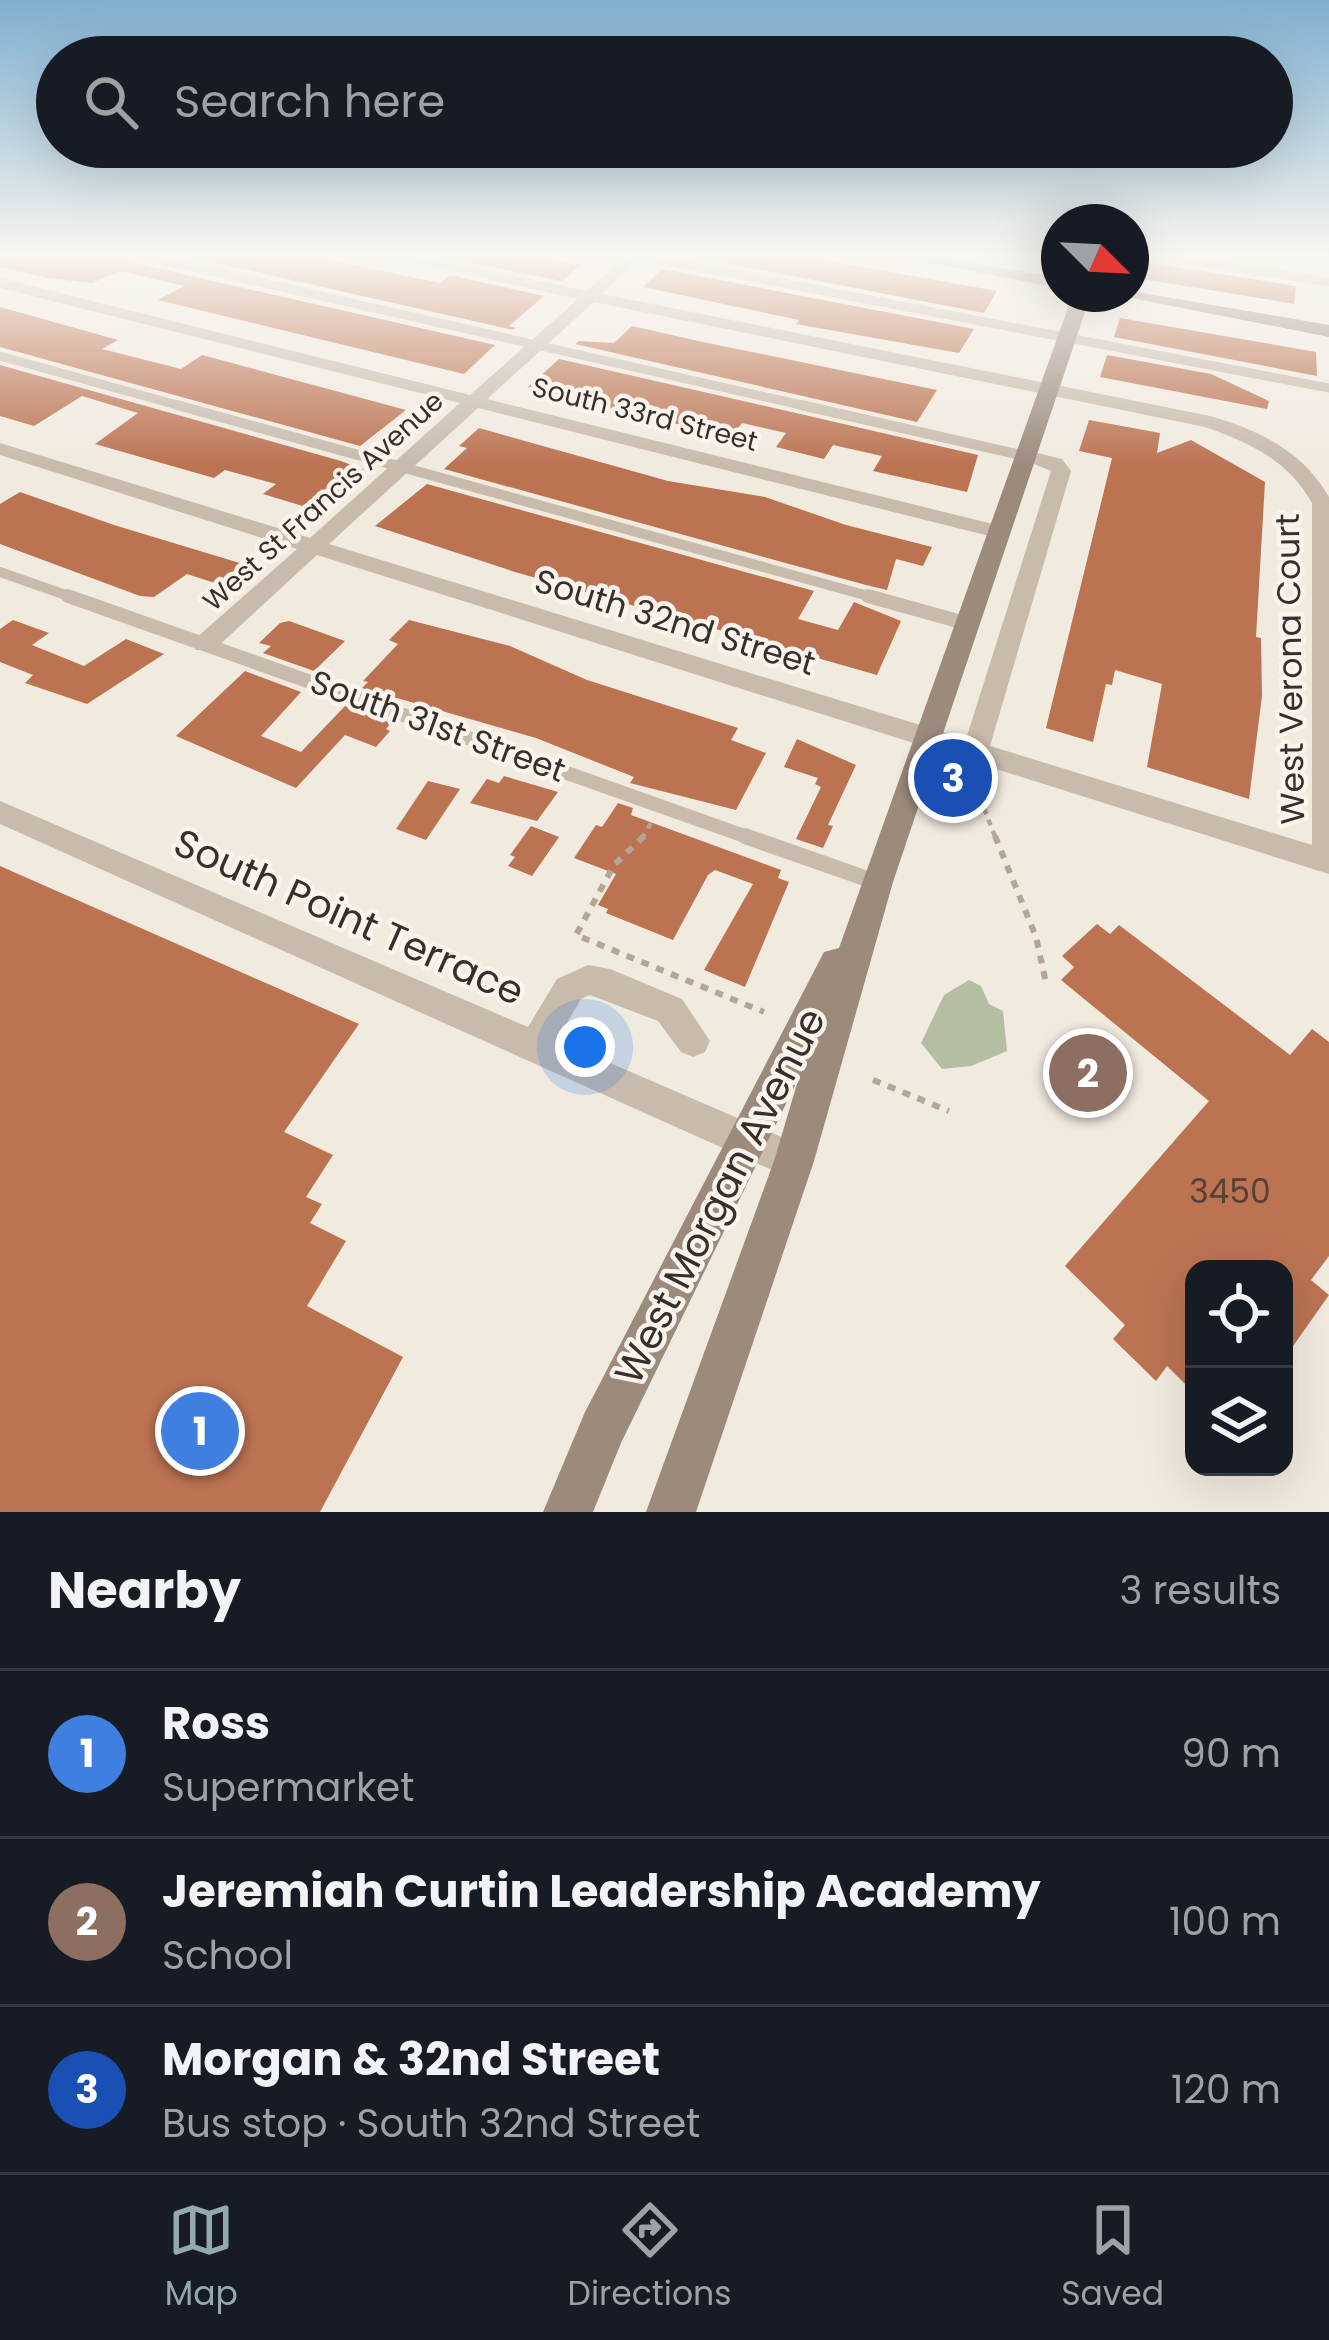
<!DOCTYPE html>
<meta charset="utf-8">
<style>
body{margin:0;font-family:Poppins,sans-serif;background:#242831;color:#f1f3f6}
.controls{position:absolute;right:36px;bottom:36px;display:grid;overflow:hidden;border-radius:24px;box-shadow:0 12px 48px #0002}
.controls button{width:108px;height:108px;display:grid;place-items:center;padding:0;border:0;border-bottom:3px solid #363941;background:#171b24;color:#f1f3f6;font:60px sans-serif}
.compass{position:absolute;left:1041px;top:204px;width:108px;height:108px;border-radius:50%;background:#171b24;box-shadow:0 12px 48px #0002;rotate:114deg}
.you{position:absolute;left:585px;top:1047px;width:42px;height:42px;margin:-30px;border:9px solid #fff;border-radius:50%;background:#1a73e8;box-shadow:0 0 0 18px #1a73e833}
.badge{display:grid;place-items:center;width:78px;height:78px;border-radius:50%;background:#94a9ae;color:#fff;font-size:39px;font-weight:700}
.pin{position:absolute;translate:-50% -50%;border:6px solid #fff;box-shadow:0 3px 12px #0006}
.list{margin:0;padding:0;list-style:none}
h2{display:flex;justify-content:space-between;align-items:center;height:156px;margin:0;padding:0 48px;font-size:51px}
h2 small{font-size:39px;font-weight:400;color:#9ea1a6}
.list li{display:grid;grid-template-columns:78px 1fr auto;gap:36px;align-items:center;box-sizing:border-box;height:168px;padding:0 48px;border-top:3px solid #363941}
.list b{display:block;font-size:45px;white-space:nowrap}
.list p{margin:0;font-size:39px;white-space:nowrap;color:#9ea1a6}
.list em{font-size:39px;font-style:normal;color:#9ea1a6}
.icon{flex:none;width:66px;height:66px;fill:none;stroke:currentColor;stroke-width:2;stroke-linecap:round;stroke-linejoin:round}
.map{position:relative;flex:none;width:1329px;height:1512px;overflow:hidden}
.search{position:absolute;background:#171b24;box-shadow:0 12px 48px #0002;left:36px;right:36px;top:36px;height:132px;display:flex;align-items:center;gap:30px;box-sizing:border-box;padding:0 42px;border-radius:66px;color:#9ea1a6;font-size:45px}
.sheet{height:660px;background:#171b24}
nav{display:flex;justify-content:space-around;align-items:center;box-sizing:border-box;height:168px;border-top:3px solid #363941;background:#171b24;font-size:33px;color:#9ea1a6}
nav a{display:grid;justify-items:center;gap:6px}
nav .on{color:#94a9ae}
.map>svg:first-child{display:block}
.green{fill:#b3bfa0}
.building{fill:#bb7352}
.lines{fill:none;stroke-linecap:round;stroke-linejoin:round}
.path-far1{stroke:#b4a596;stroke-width:4.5;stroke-dasharray:6 6;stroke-linecap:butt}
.path{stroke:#b4a596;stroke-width:6;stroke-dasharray:8 8;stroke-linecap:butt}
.lane-far3{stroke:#c8bbac;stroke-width:9}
.lane-far2{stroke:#c8bbac;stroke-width:10}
.lane-far1{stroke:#c8bbac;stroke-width:14}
.lane{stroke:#c8bbac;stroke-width:16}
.street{fill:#c8bbac;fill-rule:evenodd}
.secondary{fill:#9c8a7d;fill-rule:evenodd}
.labels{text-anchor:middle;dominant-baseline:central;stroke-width:9;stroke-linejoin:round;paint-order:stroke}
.far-street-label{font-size:27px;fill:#372f2a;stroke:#f9f3eb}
.street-label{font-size:33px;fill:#372f2a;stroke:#f9f3eb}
.near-number-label{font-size:33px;fill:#584034}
.near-street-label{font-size:39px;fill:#372f2a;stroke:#f9f3eb}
</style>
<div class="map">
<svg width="1329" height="1512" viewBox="0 0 1329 1512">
<rect width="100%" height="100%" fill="#f1eadf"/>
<path class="green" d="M969,980l12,6 8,18 14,7 4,40 -36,15 -29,3 -21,-26 23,-48z"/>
<g class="building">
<path d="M0,254h127l7,9 361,82 -31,29 -306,-74 26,-14 -65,-15 -27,12 -44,-5 -48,-11z"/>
<path d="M177,254h125l138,29 10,-8 94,21 -35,30 7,2 -3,2z"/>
<path d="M479,254h45l57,11 -19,16 -95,-19z"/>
<path d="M679,254h110l208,37 -13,22z"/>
<path d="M1138,254l14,9 144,23 -2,18 -157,-26 -5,-3z"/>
<path d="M662,269l312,60 -15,24 -163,-29 3,-4 -156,-33z"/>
<path d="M0,307l118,33 -16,9 79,20 21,-14 204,55 -46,36 -360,-99z"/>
<path d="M1120,318l196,34 1,24 -203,-39z"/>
<path d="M632,326l71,16 234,48 -20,32 -342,-78 4,-3 35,2z"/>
<path d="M1107,355l104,19 58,27 -2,8 -167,-32z"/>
<path d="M559,359l237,54 182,42 -11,37 -94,-21 9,-15 -49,-11 -9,14 -48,-12 10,-14 -44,-10 -10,13h-7l-197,-49z"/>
<path d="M0,365l341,96 23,9 -48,40 -53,-16 13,-10 -51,-14 -11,8 -119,-34 43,-31 -56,-17 -48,30 -34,-10z"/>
<path d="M1089,420l71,13 -3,20 34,-13 74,42 -9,155 5,1 1,58 -13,103 -102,-32 15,-83 -47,-14 -3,15 -6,-1 -13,58 -47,-14 66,-270 -33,-7z"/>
<path d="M479,428l189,53 97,16 81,28 86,22 -9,19 -27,-7 -9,31 -21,-5 -422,-116 23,-21 -8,-2z"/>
<path d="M427,484l387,107 -16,28 40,11 16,-28 47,19 -24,54 -362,-103 -140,-46z"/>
<path d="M20,492l94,33 129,39 -25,20 -31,-10 -33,23 -14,-1 -140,-52v-40z"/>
<path d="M13,620l36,13 -17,12 52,21 42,-27 38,15 -77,50 -62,-21 8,-8 -33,-13v-33z"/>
<path d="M409,620l101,26 77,34 151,48 -7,12 35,13 -30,57 -106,-27 4,-6 -98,-39 -174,-50 6,-6 -5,-1 35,-37 -9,-4z"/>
<path d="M289,621l56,20 -31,30 -51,-18 8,-7 -12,-3 21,-20z"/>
<path d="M245,671l56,21 -40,44 40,16 44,-46 46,17 -5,6 4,2 -14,16 -31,-12 -49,53 -120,-52z"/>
<path d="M797,739l59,26 -28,60 5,1 -10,22 -27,-9 25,-52 -6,-3 3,-6 -34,-11z"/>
<path d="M504,776l54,16 -21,29 -67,-18 17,-24 12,4z"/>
<path d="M428,781l32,8 -34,51 -30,-11z"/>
<path d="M618,803l15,5 -2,7 150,55 -3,8 11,4 -44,105 -41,-17 49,-86 -38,-14 -7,5 -35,65 -67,-27 2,-4 -10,-4 18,-31 -42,-16 22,-33 6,2z"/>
<path d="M531,826l28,11 -27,39 -24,-10 7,-9 -5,-2z"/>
<path d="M0,866l359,158 -75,108 49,23 -27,42 16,7 -12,19 36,18 -39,65 96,51 -83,155h-320z"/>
<path d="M1097,924l13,10 9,-9 171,130 22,-26 17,13v214l-18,24 18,15 -45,64v-90h-90v124l-27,-27 -11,15 -43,-42 12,-14 -60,-59 144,-165 -148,-121 13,-13 -12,-11z"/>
</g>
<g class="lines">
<g class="path-far1">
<path d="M971,775l25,64"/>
<path d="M642,839l10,-18"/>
</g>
<g class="path">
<path d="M644,836l-30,29 -38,70 188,77"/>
<path d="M995,836l41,101 10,46"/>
<path d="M873,1080l76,31"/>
</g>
<g class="lane-far3">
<path d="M136,254l678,154"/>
<path d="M631,254l698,134"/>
<path d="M1153,254l176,28"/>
<path d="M0,356l188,52"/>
</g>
<g class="lane-far2">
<path d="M177,405l702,194"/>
<path d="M801,405l224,51"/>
<path d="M0,572l77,27"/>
</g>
<g class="lane-far1">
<path d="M68,596l685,243"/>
<path d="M868,596l97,27"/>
</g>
<path class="lane" d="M745,836l131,46"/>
<g class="street">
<path d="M375,254h29l183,37 41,-37h16l-42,40 608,122c49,14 93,35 119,81v377l-1012,-319 -103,95h-18l-3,-6 3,-6 101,-89 -297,-94v-12l310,95 150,-135 -460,-115v-10l470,117 108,-96zM594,302l611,125c45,16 83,33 107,76v342l-322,-99 81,-275 -9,-12 -37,-9 -10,6 36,15 -85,268 -637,-195 149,-136 519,130 11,-6 -3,-5 -518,-128z"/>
<path d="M0,801l528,226 29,-48 31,-14 22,4 72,30 28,42 -5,11 -12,5 -12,-5 -23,-31 -68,-26 -9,4 -24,41 250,108 5,13 -5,13 -13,5 -13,-5 -781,-350z"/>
</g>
<g class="secondary">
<path d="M884,254h37l138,24v10z"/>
<path d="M1131,291l198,34v12l-218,-43z"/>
<path d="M1073,294h18l-198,588 -79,279 -118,351h-50l128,-351 25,-84 -178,366 -28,69h-50l42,-100 239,-460 15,-4z"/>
</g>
</g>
<linearGradient id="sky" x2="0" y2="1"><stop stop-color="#7eafd0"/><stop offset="0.55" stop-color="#f9f6f1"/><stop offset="1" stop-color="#f9f6f1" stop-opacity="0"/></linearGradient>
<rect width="1329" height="466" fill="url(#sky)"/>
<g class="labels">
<g class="far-street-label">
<text transform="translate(645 414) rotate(14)">South 33rd Street</text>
<text transform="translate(323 501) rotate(-42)">West St Francis Avenue</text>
</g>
<g class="street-label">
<text transform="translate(675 622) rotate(17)">South 32nd Street</text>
<text transform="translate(1290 669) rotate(-91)">West Verona Court</text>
<text transform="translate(438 726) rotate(20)">South 31st Street</text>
</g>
<g class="near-number-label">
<text x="1230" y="1191">3450</text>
</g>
<g class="near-street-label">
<text transform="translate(349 917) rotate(24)">South Point Terrace</text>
<text transform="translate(720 1196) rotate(-63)">West Morgan Avenue</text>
</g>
</g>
</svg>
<div class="controls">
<button><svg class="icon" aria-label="locate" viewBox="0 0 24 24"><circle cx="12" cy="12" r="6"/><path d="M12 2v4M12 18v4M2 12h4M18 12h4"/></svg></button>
<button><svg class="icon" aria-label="layers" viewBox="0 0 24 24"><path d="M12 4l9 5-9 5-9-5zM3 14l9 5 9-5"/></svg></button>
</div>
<svg class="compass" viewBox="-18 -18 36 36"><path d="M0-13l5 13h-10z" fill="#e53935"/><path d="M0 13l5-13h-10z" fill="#9ea1a6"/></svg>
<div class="you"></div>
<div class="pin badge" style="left:200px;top:1431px;background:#3f7fe0">1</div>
<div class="pin badge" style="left:1088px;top:1073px;background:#8d6e63">2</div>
<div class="pin badge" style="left:953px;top:778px;background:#1a4fb4">3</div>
<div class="search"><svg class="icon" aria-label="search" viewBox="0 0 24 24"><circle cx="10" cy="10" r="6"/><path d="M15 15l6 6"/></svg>Search here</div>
</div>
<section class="sheet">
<h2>Nearby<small>3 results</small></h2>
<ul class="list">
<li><span class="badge" style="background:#3f7fe0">1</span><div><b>Ross</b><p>Supermarket</p></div><em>90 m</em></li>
<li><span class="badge" style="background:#8d6e63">2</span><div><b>Jeremiah Curtin Leadership Academy</b><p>School</p></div><em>100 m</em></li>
<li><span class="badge" style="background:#1a4fb4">3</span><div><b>Morgan &amp; 32nd Street</b><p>Bus stop · South 32nd Street</p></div><em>120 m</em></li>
</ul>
</section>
<nav>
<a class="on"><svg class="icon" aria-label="map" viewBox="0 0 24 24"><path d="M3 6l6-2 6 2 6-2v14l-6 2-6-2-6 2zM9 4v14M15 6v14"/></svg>Map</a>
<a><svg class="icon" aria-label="directions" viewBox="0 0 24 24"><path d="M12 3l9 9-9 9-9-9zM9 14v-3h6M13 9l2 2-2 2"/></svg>Directions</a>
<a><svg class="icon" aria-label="saved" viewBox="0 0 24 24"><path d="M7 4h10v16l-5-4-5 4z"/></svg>Saved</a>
</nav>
